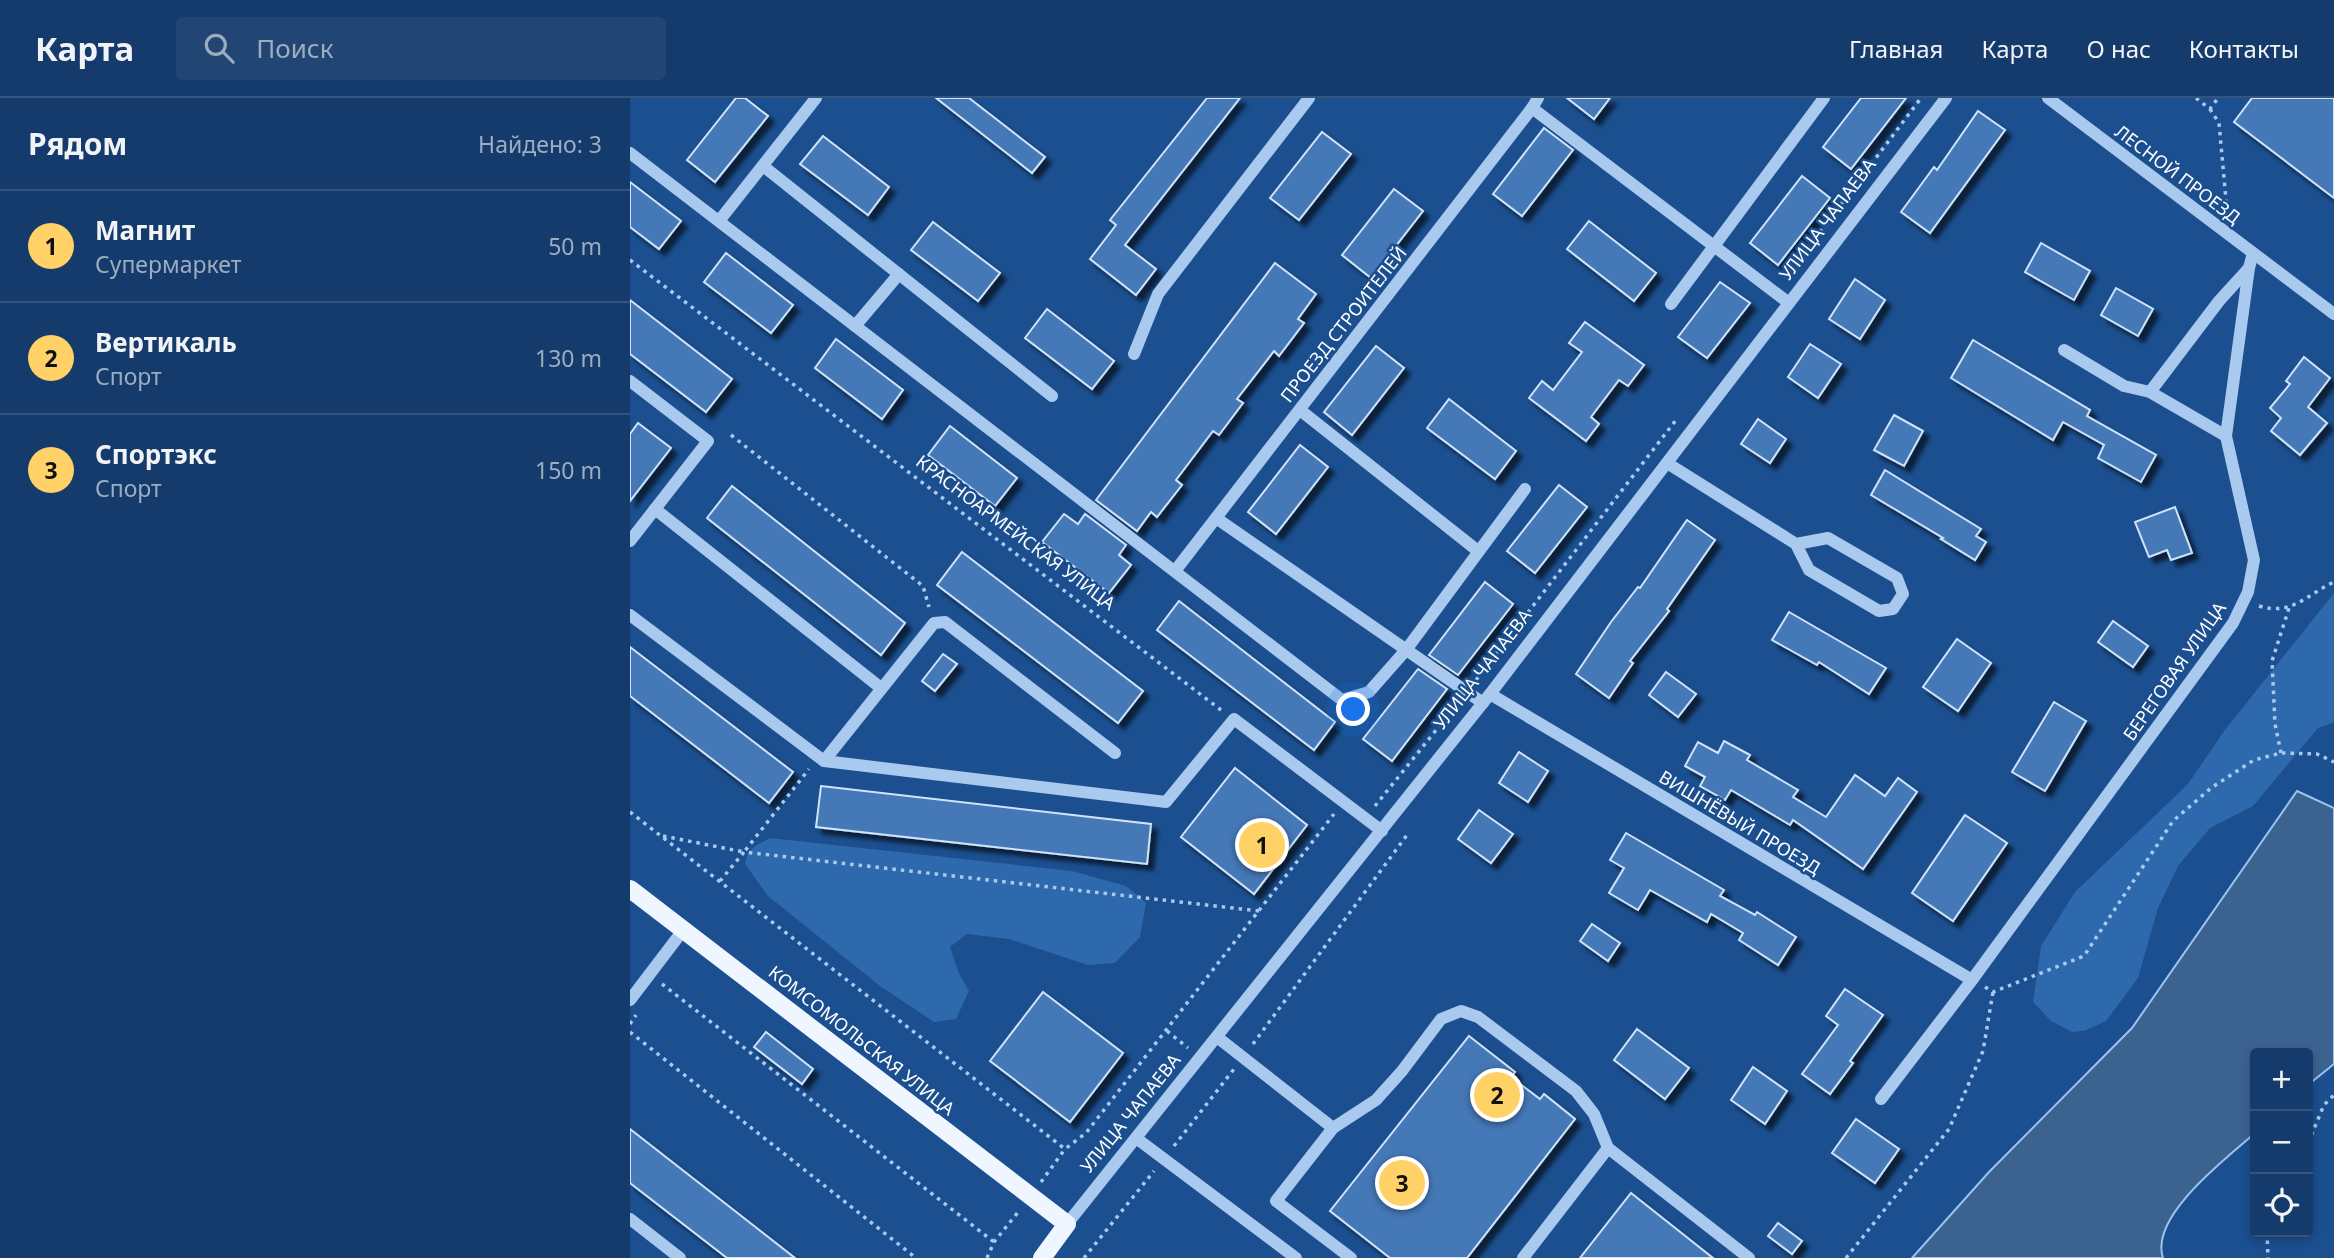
<!DOCTYPE html>
<html lang="ru">
<meta charset="utf-8">
<style>
body{margin:0;font-family:"Noto Sans",sans-serif;background:#214673;color:#f1f3f6}
.controls{position:absolute;right:21px;bottom:21px;display:grid;overflow:hidden;border-radius:7px;box-shadow:0 4px 10px #0003}
.controls button{width:63px;height:63px;display:grid;place-items:center;padding:0;border:0;border-bottom:2px solid #33557e;background:#143b6b;color:#f1f3f6;font:35px sans-serif}
.you{position:absolute;left:724px;top:612px;width:24px;height:24px;margin:-18px;border:5px solid #fff;border-radius:50%;background:#1a73e8;box-shadow:0 0 0 10px #1a73e833}
.badge{display:grid;place-items:center;width:46px;height:46px;border-radius:50%;background:#ffd166;color:#111;font-size:23px;font-weight:700}
.pin{position:absolute;translate:-50% -50%;border:4px solid #fff;box-shadow:0 2px 7px #0006}
.list{margin:0;padding:0;list-style:none}
h2{display:flex;justify-content:space-between;align-items:center;height:91px;margin:0;padding:0 28px;font-size:30px}
h2 small{font-size:23px;font-weight:400;color:#9dadc1}
.list li{display:grid;grid-template-columns:46px 1fr auto;gap:21px;align-items:center;box-sizing:border-box;height:112px;padding:0 28px;border-top:2px solid #33557e}
.list b{display:block;font-size:26px;white-space:nowrap}
.list p{margin:0;font-size:23px;white-space:nowrap;color:#9dadc1}
.list em{font-size:23px;font-style:normal;color:#9dadc1}
.icon{flex:none;width:38px;height:38px;fill:none;stroke:currentColor;stroke-width:2;stroke-linecap:round;stroke-linejoin:round}
.map{position:relative;flex:none;width:1704px;height:1160px;overflow:hidden}
header{display:flex;align-items:center;gap:42px;box-sizing:border-box;height:98px;padding:0 35px;background:#143b6b;border-bottom:2px solid #33557e}
header strong{font-size:33px}
nav{display:flex;gap:38px;margin-inline-start:auto;font-size:24px}
.search{width:490px;height:63px;background:#214673;display:flex;align-items:center;gap:18px;box-sizing:border-box;padding:0 24px;border-radius:7px;color:#9dadc1;font-size:26px}
main{display:flex}
aside{flex:1;background:#143b6b}
.map>svg:first-child{display:block}
.green{fill:#2e69ad}
.water{fill:#3c6290;stroke:#9cc4f0;stroke-width:2}
.building{fill:#4478b7;stroke:#cfe3fa;stroke-width:2;filter:url(#shadow)}
.lines{fill:none;stroke-linecap:round;stroke-linejoin:round}
.path{stroke:#a9c9ee;stroke-width:3.5;stroke-dasharray:3.5 5;stroke-linecap:butt}
.minor{stroke:#a9c9ee;stroke-width:12}
.major{stroke:#f0f6ff;stroke-width:18}
.labels{text-anchor:middle;dominant-baseline:central;stroke-width:5;stroke-linejoin:round;paint-order:stroke}
.street-label{font-size:18px;fill:#fff;stroke:#1b4f8f}
</style>
<header>
<strong>Карта</strong>
<div class="search"><svg class="icon" aria-label="search" viewBox="0 0 24 24"><circle cx="10" cy="10" r="6"/><path d="M15 15l6 6"/></svg>Поиск</div>
<nav><a>Главная</a><a>Карта</a><a>О нас</a><a>Контакты</a></nav>
</header>
<main>
<aside>
<h2>Рядом<small>Найдено: 3</small></h2>
<ul class="list">
<li><span class="badge">1</span><div><b>Магнит</b><p>Супермаркет</p></div><em>50 m</em></li>
<li><span class="badge">2</span><div><b>Вертикаль</b><p>Спорт</p></div><em>130 m</em></li>
<li><span class="badge">3</span><div><b>Спортэкс</b><p>Спорт</p></div><em>150 m</em></li>
</ul>
</aside>
<div class="map">
<svg width="1704" height="1160" viewBox="0 0 1704 1160">
<defs>
<filter id="shadow"><feDropShadow dx="6" dy="6" stdDeviation="2" flood-color="#0009"/></filter>
</defs>
<rect width="100%" height="100%" fill="#1b4f8f"/>
<g class="green">
<path d="M1704,495v129l-16,6 -65,78 -43,22 -32,38 -20,42 -20,70 -32,43 -22,10 -12,1 -21,-11 -18,-19 8,-56 34,-54 113,-108 36,-53z"/>
<path d="M140,740l302,33 54,15 20,17 -6,34 -25,26 -27,2 -79,-26 -42,-5 -17,13 9,27 10,17 -13,28 -22,3 -54,-36 -112,-90 -23,-32c2,-16 12,-19 25,-26z"/>
</g>
<path class="water" d="M1667,693l37,17v256l-26,21v-32h-53v80c-28,25 -106,83 -92,125h-251l77,-86 143,-144z"/>
<g class="building">
<path d="M106,0h9l23,18 -53,66 -28,-22z"/>
<path d="M306,0h33l76,59 -13,16z"/>
<path d="M577,0h33l-115,147 31,24 -20,26 -46,-36 26,-34 -6,-5z"/>
<path d="M937,0h43l-16,21z"/>
<path d="M1231,0h45l-55,71 -28,-22z"/>
<path d="M1622,0h82v100l-100,-76z"/>
<path d="M1348,13l27,19 -75,103 -29,-21 33,-45 3,3z"/>
<path d="M914,30l29,22 -51,66 -29,-22z"/>
<path d="M692,34l29,22 -52,66 -29,-22z"/>
<path d="M193,38l66,51 -21,28 -68,-51z"/>
<path d="M1172,78l28,22 -52,67 -28,-22z"/>
<path d="M0,84l51,39 -22,28 -29,-22z"/>
<path d="M764,91l29,22 -52,67 -29,-23z"/>
<path d="M959,123l67,52 -22,28 -67,-52z"/>
<path d="M303,124l67,51 -22,28 -67,-51z"/>
<path d="M1411,145l49,28 -16,29 -49,-28z"/>
<path d="M96,155l67,52 -22,28 -67,-51z"/>
<path d="M645,165l41,31 -18,25 6,4 -25,33 -5,-5 -37,48 6,4 -24,32 -6,-4 -37,49 6,5 -25,32 -6,-5 -14,19 -41,-31z"/>
<path d="M1225,181l30,21 -25,39 -31,-20z"/>
<path d="M1090,184l30,21 -43,55 -29,-21z"/>
<path d="M1486,190l37,21 -15,27 -37,-21z"/>
<path d="M0,202l102,79 -26,33 -76,-58z"/>
<path d="M417,211l67,52 -22,28 -67,-51z"/>
<path d="M955,224l59,43 -16,21 -9,-6 -28,37 8,7 -13,17 -57,-43 13,-17 11,9 29,-38 -13,-9z"/>
<path d="M206,241l67,51 -21,29 -67,-51z"/>
<path d="M1343,242l117,70 -3,6 69,39 -15,27 -43,-24 6,-13 -41,-23 -10,18 -102,-62z"/>
<path d="M1180,246l31,20 -23,34 -30,-21z"/>
<path d="M746,248l28,22 -52,67 -28,-23z"/>
<path d="M1674,259l26,21 -22,29 19,16 -27,32 -29,-24 10,-13 -11,-10 20,-24 -4,-3z"/>
<path d="M819,301l67,52 -21,28 -68,-51z"/>
<path d="M1264,317l29,16 -19,35 -30,-16z"/>
<path d="M1128,321l28,20 -16,24 -29,-19z"/>
<path d="M8,325l33,25 -41,53v-67z"/>
<path d="M320,328l67,52 -22,28 -67,-51z"/>
<path d="M670,347l28,22 -52,67 -28,-22z"/>
<path d="M1255,372l96,59 -5,7 10,6 -11,18 -34,-21 2,-1 -72,-43z"/>
<path d="M929,387l28,22 -52,66 -28,-22z"/>
<path d="M102,388l173,137 -24,32 -174,-137z"/>
<path d="M1545,409l17,46 -21,7 -4,-10 -18,7 -14,-35z"/>
<path d="M434,416l14,10 7,-10 41,31 -7,10 12,10 -22,28 -67,-51z"/>
<path d="M1057,422l28,20 -48,69 2,2 -39,50 3,2 -24,35 -33,-24 35,-52 27,-35 2,1z"/>
<path d="M332,454l181,139 -25,32 -181,-138z"/>
<path d="M855,484l28,22 -55,71 -29,-20z"/>
<path d="M549,503l156,121 -21,28 -157,-120z"/>
<path d="M1159,514l97,56 -17,26 -50,-32 -2,3 -45,-25z"/>
<path d="M1483,523l35,25 -15,21 -35,-25z"/>
<path d="M1327,541l34,24 -33,48 -35,-24z"/>
<path d="M0,549l163,125 -24,31 -139,-107z"/>
<path d="M313,556l14,10 -22,27 -13,-10z"/>
<path d="M788,571l29,20 -55,72 -29,-22z"/>
<path d="M1036,574l30,22 -18,23 -29,-22z"/>
<path d="M1424,604l32,19 -41,70 -33,-19z"/>
<path d="M1094,643l26,14 -3,5 51,30 -5,7 33,20 29,-42 30,21 13,-18 19,14 -54,77 -70,-49 -3,5 -59,-35 -6,10 -25,-14 5,-9 -20,-11 13,-24 20,11z"/>
<path d="M889,654l29,19 -20,31 -29,-19z"/>
<path d="M605,670l72,57 -53,69 -73,-57z"/>
<path d="M191,688l330,38 -4,40 -331,-37z"/>
<path d="M849,712l34,24 -22,29 -33,-24z"/>
<path d="M1335,717l42,28 -54,78 -41,-28z"/>
<path d="M996,735l98,57 -4,6 35,19 2,-3 39,25 -18,28 -39,-25 4,-7 -32,-19 -4,8 -57,-32 -12,20 -29,-17 15,-25 -14,-8z"/>
<path d="M962,826l28,19 -12,18 -28,-20z"/>
<path d="M1215,891l38,26 -33,46 3,2 -23,31 -28,-20 36,-49 -12,-9z"/>
<path d="M413,894l80,61 -53,69 -80,-61z"/>
<path d="M1007,931l52,39 -24,31 -51,-39z"/>
<path d="M136,934l47,37 -11,15 -48,-37z"/>
<path d="M839,938l46,36 -4,5 29,22 4,-5 31,25 -108,139h-77l-60,-47z"/>
<path d="M1123,969l34,24 -22,33 -34,-24z"/>
<path d="M1226,1021l43,30 -24,34 -43,-30z"/>
<path d="M0,1031l165,129h-68l-97,-75z"/>
<path d="M1001,1095l82,65h-133z"/>
<path d="M1148,1125l24,18 -10,13 -24,-18z"/>
</g>
<g class="lines">
<g class="path">
<path d="M1566,0l14,11 8,-11"/>
<path d="M1580,11l9,14 8,88"/>
<path d="M1185,141l106,-141"/>
<path d="M0,162l591,450"/>
<path d="M101,337l192,151 6,21"/>
<path d="M1629,508c33,10 47,-11 75,-24"/>
<path d="M846,582l200,-260"/>
<path d="M1651,655l-6,-29 -3,-63 17,-53"/>
<path d="M745,708l83,-103"/>
<path d="M0,714l435,337 21,-16 248,-319"/>
<path d="M33,738l81,16 65,-83"/>
<path d="M90,783l24,-29 515,59"/>
<path d="M32,886l332,258"/>
<path d="M1355,889l8,5 91,-36 89,-135 38,-33 43,-28 27,-7 36,1 17,8"/>
<path d="M0,926l6,-9"/>
<path d="M537,933l21,17"/>
<path d="M0,934l286,226"/>
<path d="M623,946l154,-209"/>
<path d="M1678,1045l16,-38 10,-10"/>
<path d="M544,1048l60,-77"/>
<path d="M411,1084l24,-33"/>
<path d="M1637,1134l1,26"/>
<path d="M357,1160l7,-16 25,-31"/>
<path d="M454,1160l70,-87"/>
<path d="M1216,1160l103,-129 34,-78 10,-59"/>
</g>
<g class="minor">
<path d="M1418,0l286,216"/>
<path d="M902,10l257,195"/>
<path d="M0,55l712,547 27,-8 37,-42 119,-161"/>
<path d="M133,68l289,230"/>
<path d="M89,123l97,-123"/>
<path d="M1041,206l153,-206"/>
<path d="M225,228l44,-52"/>
<path d="M1434,252l60,36 26,6"/>
<path d="M504,256l24,-60 151,-196"/>
<path d="M0,283l78,60 -78,100"/>
<path d="M670,312l178,141"/>
<path d="M1596,338l-76,-44 69,-91 30,-33"/>
<path d="M1037,365l129,81 13,26 70,41 14,-2 10,-15 -6,-16 -69,-40 -32,6"/>
<path d="M25,411l226,179"/>
<path d="M586,420l267,185"/>
<path d="M545,473l357,-463 6,-10"/>
<path d="M0,517l194,146 342,41 68,-83 148,112"/>
<path d="M860,596l482,286"/>
<path d="M194,663l110,-138 11,-1 170,131"/>
<path d="M0,902l54,-71"/>
<path d="M587,939l116,91"/>
<path d="M1251,1001l91,-119 261,-357 15,-31 6,-32 -28,-124 23,-168 4,-15"/>
<path d="M506,1040l160,120"/>
<path d="M0,1121l50,39"/>
<path d="M437,1126l423,-530 456,-596"/>
<path d="M721,1160l-75,-57 57,-73 43,-28 26,-29 39,-52 20,-8 17,6 98,74 18,23 14,34 141,110"/>
<path d="M893,1160l85,-110"/>
</g>
<path class="major" d="M0,791l437,335 -25,34"/>
</g>
<g class="labels">
<g class="street-label">
<text transform="translate(1548 76) rotate(37)">ЛЕСНОЙ ПРОЕЗД</text>
<text transform="translate(1197 121) rotate(-53)">УЛИЦА ЧАПАЕВА</text>
<text transform="translate(713 226) rotate(-52)">ПРОЕЗД СТРОИТЕЛЕЙ</text>
<text transform="translate(386 434) rotate(37)">КРАСНОАРМЕЙСКАЯ УЛИЦА</text>
<text transform="translate(852 571) rotate(-52)">УЛИЦА ЧАПАЕВА</text>
<text transform="translate(1544 573) rotate(-55)">БЕРЕГОВАЯ УЛИЦА</text>
<text transform="translate(1110 724) rotate(31)">ВИШНЁВЫЙ ПРОЕЗД</text>
<text transform="translate(232 942) rotate(38)">КОМСОМОЛЬСКАЯ УЛИЦА</text>
<text transform="translate(500 1015) rotate(-51)">УЛИЦА ЧАПАЕВА</text>
</g>
</g>
</svg>
<div class="controls">
<button>+</button>
<button>−</button>
<button><svg class="icon" aria-label="locate" viewBox="0 0 24 24"><circle cx="12" cy="12" r="6"/><path d="M12 2v4M12 18v4M2 12h4M18 12h4"/></svg></button>
</div>
<div class="you"></div>
<div class="pin badge" style="left:632px;top:747px">1</div>
<div class="pin badge" style="left:867px;top:997px">2</div>
<div class="pin badge" style="left:772px;top:1085px">3</div>
</div>
</main>
